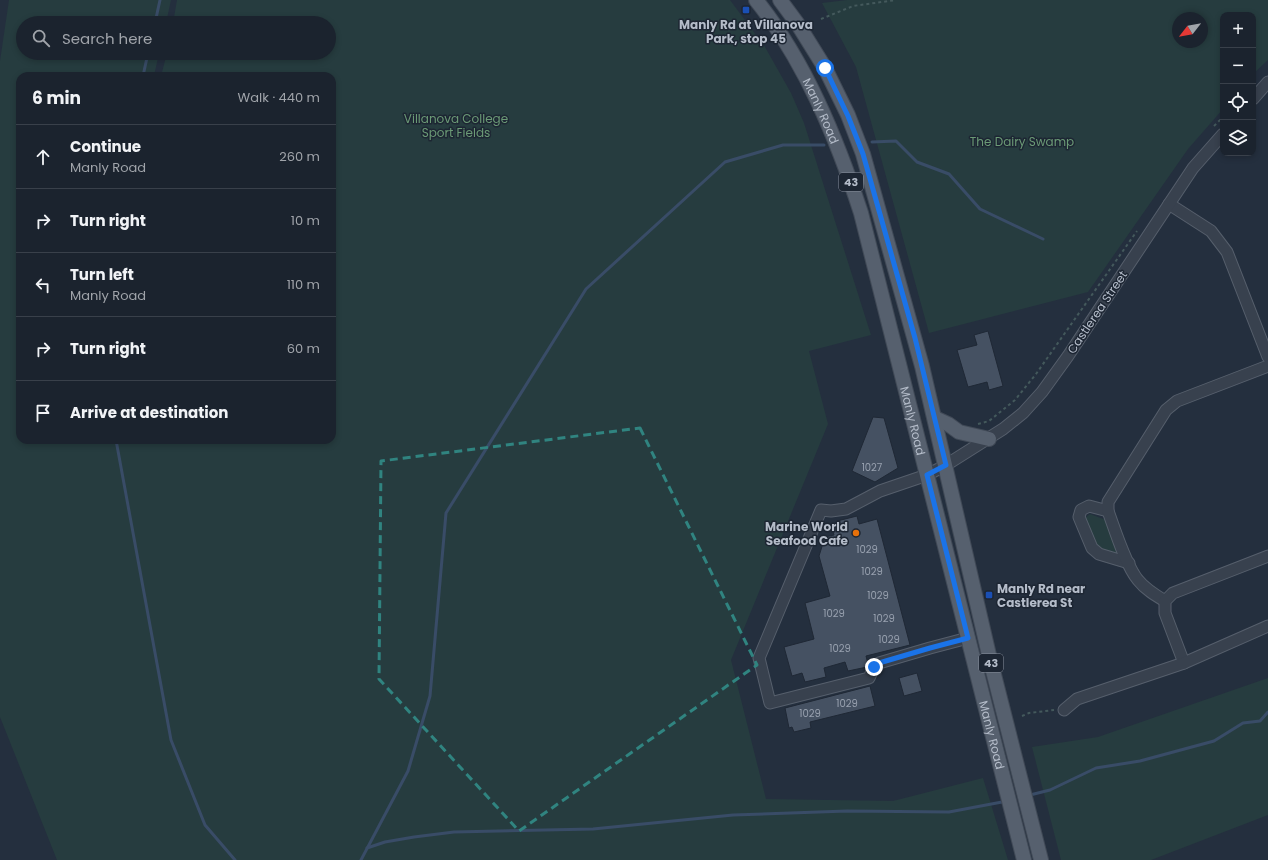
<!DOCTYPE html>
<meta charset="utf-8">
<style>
body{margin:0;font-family:Poppins,sans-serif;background:#282f3a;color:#f1f3f6}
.controls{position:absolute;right:12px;top:12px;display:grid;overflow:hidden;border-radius:8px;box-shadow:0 2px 6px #0003}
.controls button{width:36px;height:36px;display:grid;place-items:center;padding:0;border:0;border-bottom:1px solid #39404a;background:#1b232e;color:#f1f3f6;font:20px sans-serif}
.compass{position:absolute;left:1172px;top:12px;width:36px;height:36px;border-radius:50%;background:#1b232e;box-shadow:0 2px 6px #0003;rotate:239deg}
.stop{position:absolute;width:12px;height:12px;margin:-9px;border:3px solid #1a73e8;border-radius:50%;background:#fff}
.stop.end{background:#1a73e8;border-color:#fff;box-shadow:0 1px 4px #0008}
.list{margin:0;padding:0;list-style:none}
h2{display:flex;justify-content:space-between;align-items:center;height:52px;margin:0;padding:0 16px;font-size:17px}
h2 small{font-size:13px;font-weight:400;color:#a0a4aa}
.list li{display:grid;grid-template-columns:26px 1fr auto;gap:12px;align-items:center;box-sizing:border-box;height:64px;padding:0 16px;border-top:1px solid #39404a}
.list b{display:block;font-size:15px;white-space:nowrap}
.list p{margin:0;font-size:13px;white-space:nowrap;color:#a0a4aa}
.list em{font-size:13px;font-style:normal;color:#a0a4aa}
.icon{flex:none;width:22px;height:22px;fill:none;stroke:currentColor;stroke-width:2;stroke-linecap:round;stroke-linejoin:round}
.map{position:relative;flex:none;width:1268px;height:860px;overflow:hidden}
.search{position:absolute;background:#1b232e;box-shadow:0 2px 6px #0003;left:16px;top:16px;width:320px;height:44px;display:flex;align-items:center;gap:10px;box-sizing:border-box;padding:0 14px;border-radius:22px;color:#a0a4aa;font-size:15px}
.panel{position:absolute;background:#1b232e;box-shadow:0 2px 6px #0003;left:16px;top:72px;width:320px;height:372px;border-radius:12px}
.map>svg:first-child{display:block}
.green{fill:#263c3f;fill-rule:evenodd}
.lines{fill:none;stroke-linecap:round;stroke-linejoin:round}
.stream{stroke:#394c67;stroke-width:3}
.building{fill:#455162;stroke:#1f2835}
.minor-casing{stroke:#565f6c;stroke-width:13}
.major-casing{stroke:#414a57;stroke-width:16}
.path{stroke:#44595c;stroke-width:2;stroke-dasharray:3 3;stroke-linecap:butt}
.minor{stroke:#38414e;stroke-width:11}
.major{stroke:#56606e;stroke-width:14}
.route{stroke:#1a73e8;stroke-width:5}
.marked{fill:none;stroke:#308480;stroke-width:3;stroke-dasharray:8 5;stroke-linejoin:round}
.transit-dot{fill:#1a4fb4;stroke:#1d2633;stroke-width:1.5}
.food-dot{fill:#e8710a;stroke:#1d2633;stroke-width:1.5}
.labels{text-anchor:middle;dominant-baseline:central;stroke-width:3;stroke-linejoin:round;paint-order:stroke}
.number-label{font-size:10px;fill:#98a1af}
.shield{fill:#1d2633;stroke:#878f9c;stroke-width:1}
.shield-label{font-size:11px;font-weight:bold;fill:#b4bcc9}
.poi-label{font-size:12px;font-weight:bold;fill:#b4bcc9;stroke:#1d2633}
.street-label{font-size:12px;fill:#b4bcc9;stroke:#1d2633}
.park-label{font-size:12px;fill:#6b9a76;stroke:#1d2633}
</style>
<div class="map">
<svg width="1268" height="860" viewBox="0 0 1268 860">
<rect width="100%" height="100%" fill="#242f3e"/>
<g class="green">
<path d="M9,0h162l-5,23h-143v30h136l-5,23h-134v364h312v-364h-171l6,-23h162v-30h-156l4,-23h553l35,47 26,46 13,30 67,212 -62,16 19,73 -97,236 35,139 127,2 90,-23 25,82h-951l-57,-143v-656z"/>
<path d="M847,0h421v60l-15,14v-59h-30v94l-35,40 -100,143 -159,41 -73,-266 -34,-64zM1178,18h24v24h-24z"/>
<path d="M1090,514l16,6 12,32 -1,1c-24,-3 -25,-16 -32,-35z"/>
<path d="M1268,678v137l-117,45h-90l-29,-113 66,-10z"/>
</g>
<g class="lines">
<g class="stream">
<path d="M155,23l5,-23"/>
<path d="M143,76l5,-23"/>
<path d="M872,142l24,-1 21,21 32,12 31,35 63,30"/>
<path d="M116,440l55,300 34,85 30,35"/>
<path d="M1030,795l20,-5 46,-22 44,-7 74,-20 29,-18 17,-2 8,-9"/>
<path d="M367,848l18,-6 29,-5 40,-5 139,-3 140,-14 114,-4 102,1 53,-10"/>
<path d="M361,860l47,-89 22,-75 16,-183 140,-224 139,-127 58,-17h41"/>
</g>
</g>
<g class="building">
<path d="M988,331l15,55 -14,4 -2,-8 -19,5 -11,-37 20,-5 -3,-10z"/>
<path d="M873,417l11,1 14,50 -23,14 -23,-11z"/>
<path d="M857,516l2,8 18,-5 33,126 -44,11 2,8 -1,3 -19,4 -3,-9 -21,6 2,9 -21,5 -3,-9 -10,3 -8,-29 30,-8 -9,-36 25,-7 -11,-40 6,-19 9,-2 -2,-7 5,-7z"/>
<path d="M917,673l5,18 -18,5 -5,-18z"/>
<path d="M870,686l5,20 -65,16 1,6 -17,4 -2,-5 -3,1 -4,-20z"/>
</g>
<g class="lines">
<g class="minor-casing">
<g id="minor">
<path d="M1253,99l15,-17"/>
<path d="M1169,204l42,27 16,21 41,105"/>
<path d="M1108,511l-19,-5 -8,4 -2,7 13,31 7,6 30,9"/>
<path d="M1165,601c-10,-6 -20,-12 -27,-21 -12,-14 -23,-50 -30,-69v-9l58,-92 11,-9 91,-35"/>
<path d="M968,638l-38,10 -51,15 -5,4 -5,11 -99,25 -11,-45 62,-148 10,1 15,-2 34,-18 47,-16 19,-10 57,-36 20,-16 19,-21 26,-36 125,-188 30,-34"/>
<path d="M1184,663l-19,-50v-12l8,-8 95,-37"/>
<path d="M1064,710l13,-11 107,-36 84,-37"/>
</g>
</g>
<g class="major-casing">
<g id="major">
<path id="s1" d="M756,0c49,61 81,139 105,213l163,647"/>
<path d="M780,0l17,23 28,45 23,47 15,39 59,212 67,289 52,205"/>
<path d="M935,418l13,6 11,8 30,7"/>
</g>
</g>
<g class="path">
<path d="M821,19l32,-13 43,-6"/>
<path d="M1214,126l9,-9"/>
<path d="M978,424l11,-3 26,-21 21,-26 101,-143"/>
<path d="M1022,716l7,-3 25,-3"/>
</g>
<use href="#minor" class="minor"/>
<use href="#major" class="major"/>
</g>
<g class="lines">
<path class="route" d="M825,68l23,48 15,38 52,184 31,127 -19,10 41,163 -38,10 -51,15 -5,4"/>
</g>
<path class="marked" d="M640,428l117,237 -238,166 -140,-152 2,-218z"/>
<g class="transit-dot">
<rect x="742" y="6" width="8" height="8" rx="2"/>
<rect x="985" y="591" width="8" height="8" rx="2"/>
</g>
<circle class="food-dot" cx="856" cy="533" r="4"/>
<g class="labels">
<g class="number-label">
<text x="872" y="467">1027</text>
<text x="867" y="549">1029</text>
<text x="872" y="571">1029</text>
<text x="878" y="595">1029</text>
<text x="834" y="613">1029</text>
<text x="884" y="618">1029</text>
<text x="889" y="639">1029</text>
<text x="840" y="648">1029</text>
<text x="847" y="703">1029</text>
<text x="810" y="713">1029</text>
</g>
<g class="shield">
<rect x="839" y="173" width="24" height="18" rx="3"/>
<rect x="979" y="654" width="24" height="18" rx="3"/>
</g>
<g class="shield-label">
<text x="851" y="182">43</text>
<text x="991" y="663">43</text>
</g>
<g class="poi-label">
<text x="746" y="24">Manly Rd at Villanova<tspan x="746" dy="14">Park, stop 45</tspan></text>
<text x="848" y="526" text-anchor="end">Marine World<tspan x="848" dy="14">Seafood Cafe</tspan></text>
<text x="997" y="588" text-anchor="start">Manly Rd near<tspan x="997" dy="14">Castlerea St</tspan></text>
</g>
<g class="street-label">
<text stroke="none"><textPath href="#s1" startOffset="129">Manly Road</textPath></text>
<text transform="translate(1097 312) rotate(-56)">Castlerea Street</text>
<text stroke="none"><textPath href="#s1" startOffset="453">Manly Road</textPath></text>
<text stroke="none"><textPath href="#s1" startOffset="777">Manly Road</textPath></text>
</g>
<g class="park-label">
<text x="456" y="118">Villanova College<tspan x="456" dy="14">Sport Fields</tspan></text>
<text x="1022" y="141">The Dairy Swamp</text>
</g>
</g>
</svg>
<div class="controls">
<button>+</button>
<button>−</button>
<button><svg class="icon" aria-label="locate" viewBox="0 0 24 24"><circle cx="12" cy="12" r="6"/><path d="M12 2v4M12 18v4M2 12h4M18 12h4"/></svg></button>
<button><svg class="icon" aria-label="layers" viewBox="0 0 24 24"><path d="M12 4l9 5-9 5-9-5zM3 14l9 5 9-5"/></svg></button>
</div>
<svg class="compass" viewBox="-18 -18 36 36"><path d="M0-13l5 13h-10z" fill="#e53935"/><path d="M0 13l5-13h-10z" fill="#a0a4aa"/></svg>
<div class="stop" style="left:825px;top:68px"></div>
<div class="stop end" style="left:874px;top:667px"></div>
<div class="search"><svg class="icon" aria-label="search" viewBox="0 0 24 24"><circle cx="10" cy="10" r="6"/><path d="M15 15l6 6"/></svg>Search here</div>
<section class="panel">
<h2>6 min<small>Walk · 440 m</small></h2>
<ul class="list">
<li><svg class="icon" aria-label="ahead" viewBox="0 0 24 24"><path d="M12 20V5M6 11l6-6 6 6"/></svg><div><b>Continue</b><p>Manly Road</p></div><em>260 m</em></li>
<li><svg class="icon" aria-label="right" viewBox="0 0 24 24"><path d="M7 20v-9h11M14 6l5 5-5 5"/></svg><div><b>Turn right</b></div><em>10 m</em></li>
<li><svg class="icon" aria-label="left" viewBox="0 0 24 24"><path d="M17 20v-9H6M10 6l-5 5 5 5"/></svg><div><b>Turn left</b><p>Manly Road</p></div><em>110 m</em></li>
<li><svg class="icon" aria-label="right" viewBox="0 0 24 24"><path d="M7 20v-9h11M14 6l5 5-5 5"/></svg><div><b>Turn right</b></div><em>60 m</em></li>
<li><svg class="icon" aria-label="arrive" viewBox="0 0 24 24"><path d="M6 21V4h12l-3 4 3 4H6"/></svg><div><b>Arrive at destination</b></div></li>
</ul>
</section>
</div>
